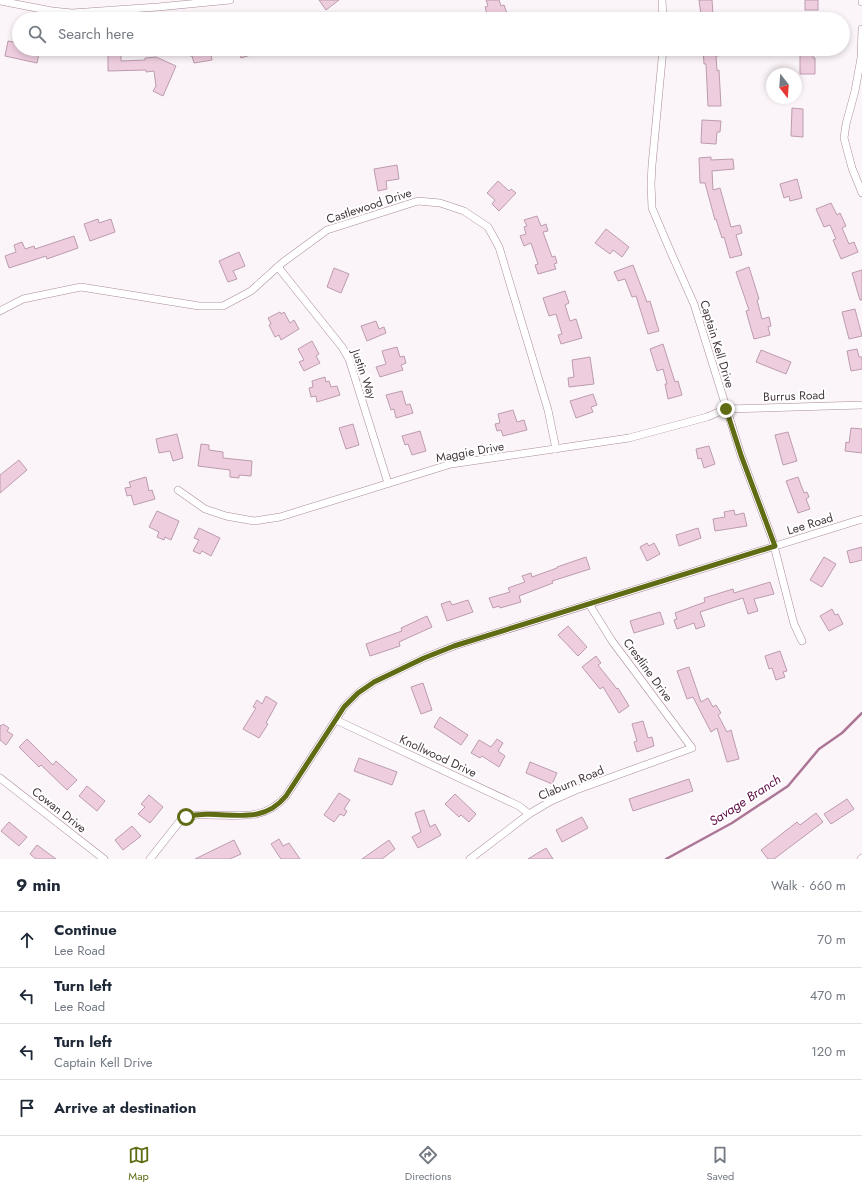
<!DOCTYPE html>
<meta charset="utf-8">
<style>
body{margin:0;font-family:Jost,sans-serif;background:#f2f2f3;color:#1f2937}
.compass{position:absolute;left:766px;top:68px;width:36px;height:36px;border-radius:50%;background:#fff;box-shadow:0 2px 6px #0003;rotate:163deg}
.stop{position:absolute;width:12px;height:12px;margin:-9px;border:3px solid #606c14;border-radius:50%;background:#fff}
.stop.end{background:#606c14;border-color:#fff;box-shadow:0 1px 4px #0008}
.list{margin:0;padding:0;list-style:none}
h2{display:flex;justify-content:space-between;align-items:center;height:52px;margin:0;padding:0 16px;font-size:17px}
h2 small{font-size:13px;font-weight:400;color:#747a83}
.list li{display:grid;grid-template-columns:26px 1fr auto;gap:12px;align-items:center;box-sizing:border-box;height:56px;padding:0 16px;border-top:1px solid #e0e1e3}
.list b{display:block;font-size:15px;white-space:nowrap}
.list p{margin:0;font-size:13px;white-space:nowrap;color:#747a83}
.list em{font-size:13px;font-style:normal;color:#747a83}
.icon{flex:none;width:22px;height:22px;fill:none;stroke:currentColor;stroke-width:2;stroke-linecap:round;stroke-linejoin:round}
.map{position:relative;flex:none;width:862px;height:859px;overflow:hidden}
.search{position:absolute;background:#fff;box-shadow:0 2px 6px #0003;left:12px;right:12px;top:12px;height:44px;display:flex;align-items:center;gap:10px;box-sizing:border-box;padding:0 14px;border-radius:22px;color:#747a83;font-size:15px}
.sheet{height:276px;background:#fff}
nav{display:flex;justify-content:space-around;align-items:center;box-sizing:border-box;height:56px;border-top:1px solid #e0e1e3;background:#fff;font-size:11px;color:#747a83}
nav a{display:grid;justify-items:center;gap:2px}
nav .on{color:#606c14}
.map>svg:first-child{display:block}
.lines{fill:none;stroke-linecap:round;stroke-linejoin:round}
.stream{stroke:#ac7796;stroke-width:2.5}
.building{fill:#eecddf;stroke:#bc9cae}
.minor-casing{stroke:#aa8b9d;stroke-width:8}
.minor{stroke:#fff;stroke-width:7}
.route{stroke:#606c14;stroke-width:5}
.labels{text-anchor:middle;dominant-baseline:central;stroke-width:4;stroke-linejoin:round;paint-order:stroke}
.street-label{font-size:12px;fill:#44373e;stroke:#fff}
.water-label{font-size:13px;font-style:italic;fill:#5d0a45;stroke:#fff}
</style>
<div class="map">
<svg width="862" height="859" viewBox="0 0 862 859">
<rect width="100%" height="100%" fill="#fbf4f8"/>
<g class="lines">
<path class="stream" d="M666,859l66,-36 56,-37 31,-37 23,-16 20,-20"/>
</g>
<g class="building">
<path d="M319,0h20l-13,10z"/>
<path d="M486,0h13l2,6 3,-1 5,14h-16l-1,-3 -4,1 -3,-10 3,-1z"/>
<path d="M699,0h13l1,14 -12,1z"/>
<rect x="805" y="0" width="13" height="10"/>
<path d="M8,41l11,2v6h21l-3,14 -32,-7z"/>
<path d="M108,49h13v12l24,-1v-2l11,-1 20,9 -13,30 -10,-5 3,-5 -2,-15 -8,1v-2l-38,1z"/>
<path d="M194,49h16l2,11 -18,3 -2,-7h-2l-1,-6z"/>
<path d="M239,49h14l1,5 -13,4z"/>
<path d="M703,49h20l1,6 -8,1 1,15 2,-1 2,36h-13l-2,-42h-2z"/>
<path d="M800,49h13v9h2v16h-15z"/>
<path d="M792,108l11,1v28l-12,-1z"/>
<path d="M702,120l19,1 -1,11h-3l-1,12 -15,-1z"/>
<path d="M711,157v3l22,-1 1,10 -22,2 1,19 7,-2 11,39 9,-2 2,8 -6,2 6,20 -12,3 -6,-21 -2,1 -6,-19 -1,1 -10,-37h-5l-1,-25z"/>
<path d="M397,165l2,14 -13,2 1,8 -9,2 -4,-22z"/>
<path d="M797,179l5,19 -12,3 -1,-5 -5,2 -4,-14z"/>
<path d="M498,181l11,10 2,-2 5,4 -17,18 -7,-7 3,-4 -8,-7z"/>
<path d="M831,203l6,12 3,-2 6,13 -4,2 7,16 5,-2 4,10 -17,7 -8,-19 3,-1 -6,-14 -6,2 -8,-18z"/>
<path d="M537,216l4,10 5,-2 2,7 -5,1 9,25 3,-1 2,7 -3,1 2,5 -18,5 -3,-9 3,-1 -7,-21 -7,3 -4,-10 6,-2 -2,-7 3,-1 -3,-6z"/>
<path d="M98,219l1,4 12,-4 4,13 -25,9 -6,-17z"/>
<path d="M606,229l23,18 -7,10 -9,-7 -3,4 -15,-11z"/>
<path d="M74,236l4,12 -31,11 -1,-3 -37,12 -4,-12 11,-4 -2,-7 8,-3 3,7 9,-3 1,3z"/>
<path d="M239,252l6,14 -12,5 4,8 -9,3 -9,-21z"/>
<path d="M633,265l14,37 3,-1 9,30 -11,3 -12,-38 -4,1 -7,-18 -7,2 -4,-9z"/>
<path d="M749,267l10,32 -2,1 5,19 7,-2 2,9 -3,1 2,8 -16,4 -8,-28 3,-1 -13,-38z"/>
<path d="M334,268l15,6 -8,19 -14,-6z"/>
<path d="M862,270v30h-2l-8,-27z"/>
<path d="M565,291l4,12 -4,2 5,16 6,-2 6,19 -21,6 -3,-9 4,-1 -6,-20 -7,2 -6,-18z"/>
<path d="M855,309l7,27 -13,3 -7,-27z"/>
<path d="M280,312l1,2 3,-2 6,11 4,-3 5,9 -18,11 -2,-5 -4,2 -6,-12 2,-1 -3,-6z"/>
<path d="M376,321l3,8 5,-2 2,6 -19,8 -6,-15z"/>
<path d="M312,341l7,13 -3,2 4,7 -16,8 -5,-9 5,-2 -6,-11z"/>
<path d="M663,344l12,38 3,-1 4,14 -14,4 -3,-15h2l-4,-15 -6,2 -7,-22z"/>
<path d="M397,347l3,10 4,-1 2,7 -5,2 2,5 -23,7 -4,-10 10,-3 -4,-13z"/>
<path d="M857,349l2,8h3v12l-11,2 -4,-20z"/>
<path d="M761,350l30,12 -5,12 -30,-12z"/>
<path d="M590,357l4,27 -25,3 -1,-9 6,-1 -2,-17z"/>
<path d="M325,377l1,5 3,-1 2,6 6,-1 3,9 -23,7 -1,-6 -5,1 -2,-9 4,-1 -1,-6z"/>
<path d="M402,391l4,14 4,-1 3,9 -17,5 -2,-9 -3,1 -5,-15z"/>
<path d="M593,394l4,11 -6,2 2,5 -17,6 -6,-17z"/>
<path d="M513,410l4,12 7,-2 3,10 -24,6 -2,-6 -4,1 -2,-7 5,-1 -2,-9z"/>
<path d="M353,424l6,21 -13,4 -7,-21z"/>
<path d="M851,428l11,1v24l-17,-2 1,-9 3,1z"/>
<path d="M420,431l6,20 -14,4 -4,-11 -3,1 -3,-9z"/>
<path d="M788,432l9,29 -14,4 -8,-30z"/>
<path d="M177,434l6,24 -10,3 -3,-10 -11,2 -3,-14z"/>
<path d="M201,444l8,1v5l14,2v6l29,3 -1,15 -12,-1v3l-9,-1v-7l-32,-4z"/>
<path d="M709,446l6,18 -11,4 -3,-10 -3,1 -2,-10z"/>
<path d="M19,460l8,10 -27,23v-18z"/>
<path d="M146,477l3,14 3,-1 3,9 -21,6 -3,-10 -4,1 -2,-8 6,-1 -2,-5z"/>
<path d="M798,477l6,16 3,-1 2,5 -3,2 4,10 -12,4 -12,-32z"/>
<path d="M734,510l1,5 9,-2 3,13 -32,5 -2,-12 12,-2 -1,-5z"/>
<path d="M157,511l22,10 -8,19 -6,-3 -1,3 -7,-3 2,-5 -10,-5z"/>
<path d="M199,528l21,10 -9,18 -9,-5 -2,3 -7,-3 6,-11 -5,-2z"/>
<path d="M698,528l3,10 -22,8 -3,-11z"/>
<path d="M647,543l2,3 5,-3 6,11 -13,7 -7,-14z"/>
<path d="M862,547v13l-12,3 -3,-12z"/>
<path d="M586,557l4,12 -38,12 1,2 -34,13 2,6 -21,6 -1,-2 -6,2 -4,-10 21,-6 -2,-4 17,-6 -3,-6 9,-3 1,4 25,-9v-1z"/>
<path d="M824,557l12,7 -14,23 -12,-7z"/>
<path d="M770,582l4,12 -20,5 4,12 -10,3 -5,-16 -43,14 5,14 -9,3 -2,-6 -17,6 -3,-9 3,-1 -2,-6 30,-11 -1,-4 29,-9 1,4z"/>
<path d="M468,600l5,12 -26,9 -6,-17 9,-3 2,4z"/>
<path d="M832,609l3,6 3,-1 5,10 -14,7 -9,-15z"/>
<path d="M660,612l4,12 -30,9 -4,-12z"/>
<path d="M427,616l5,11 -33,15 1,4 -30,10 -4,-12 36,-13 -1,-3z"/>
<path d="M568,626l19,21 -9,9 -20,-21z"/>
<path d="M780,651l7,20 -4,1 2,5 -9,3 -4,-12 -3,1 -4,-13z"/>
<path d="M596,656l5,7 -3,2 19,24 1,-1 11,18 -10,7 -16,-26 -3,2 -18,-22z"/>
<path d="M689,667l12,35 7,-4 5,9 3,-2 5,8 -3,2 9,17 4,-2 8,29 -12,3 -10,-34 -6,4 -18,-35 -6,2 -10,-28z"/>
<path d="M423,683l9,27 -11,4 -10,-27z"/>
<path d="M266,696l11,7 -11,20 2,1 -9,14 -16,-9 13,-21 -3,-1 4,-7 5,4z"/>
<path d="M440,717l28,18 -7,10 -27,-18z"/>
<path d="M643,721l5,17 4,-1 2,9 -17,6 -3,-10 3,-1 -5,-17z"/>
<path d="M3,724l6,4 -2,3 6,4 -7,10 -6,-5v-15l1,1z"/>
<path d="M27,739l26,26 3,-4 21,19 -10,10 -26,-25 -2,2 -20,-20z"/>
<path d="M497,739l6,4 -5,8 7,5 -6,11 -17,-11 -2,2 -9,-5 8,-13 12,7z"/>
<path d="M359,758l38,14 -5,13 -38,-14z"/>
<path d="M530,762l27,11 -5,11 -26,-11z"/>
<path d="M689,779l4,12 -60,20 -4,-12z"/>
<path d="M87,786l18,15 -8,10 -18,-15z"/>
<path d="M339,793l11,7 -6,9 3,2 -3,5 -4,-2 -6,8 -10,-7z"/>
<path d="M455,794l21,20 -7,8 -8,-7 -2,2 -14,-13z"/>
<path d="M149,795l14,12 -13,16 -12,-9 7,-7 -4,-3z"/>
<path d="M847,799l7,10 -23,15 -7,-10z"/>
<path d="M424,810l6,17 5,-3 6,11 -23,13 -6,-11 9,-5 -6,-19z"/>
<path d="M816,813l7,9 -49,37h-6l-7,-9 36,-28 3,3z"/>
<path d="M582,817l6,11 -26,14 -6,-12z"/>
<path d="M9,822l18,15 -8,9 -18,-15z"/>
<path d="M132,826l9,10 -18,14 -8,-10z"/>
<path d="M279,839l4,7 6,-3 11,16h-19l-10,-15z"/>
<path d="M234,840l7,14 -11,5h-35z"/>
<path d="M389,840l6,9 -13,10h-20z"/>
<path d="M37,845l19,14h-20l-6,-5z"/>
<path d="M546,848l7,11h-25z"/>
</g>
<g class="lines">
<g class="minor-casing">
<g id="minor">
<path d="M662,0l1,19"/>
<path d="M862,0v2"/>
<path d="M0,1l52,10 20,2 86,-6 72,-7"/>
<path d="M862,29l-1,29 -6,33 -9,33 -2,14 8,30 10,25"/>
<path d="M663,49l-11,116 -1,19 1,24 20,47 22,49 47,151 31,83 22,86 8,17"/>
<path d="M278,267l64,80 7,12 39,124"/>
<path d="M0,311l23,-12 58,-12 118,19h24l28,-15 31,-28 45,-33 91,-29 22,2 24,8 24,16 11,20 49,163 8,39"/>
<path d="M178,490l27,19 21,7 28,5 26,-4 171,-53 178,-26 78,-21 19,-8 136,-4"/>
<path d="M336,720l183,86 10,8"/>
<path d="M0,778l104,81"/>
<path d="M150,859l30,-38c9,-6 18,-7 29,-6 30,0 56,6 77,-19l58,-89 14,-14 16,-11 50,-24 30,-12 408,-127"/>
<path d="M470,859l59,-45 22,-13 25,-11 116,-42 -80,-107 -23,-37"/>
<path d="M861,859l1,-1"/>
</g>
</g>
<use href="#minor" class="minor"/>
</g>
<g class="lines">
<path class="route" d="M186,817c36,-10 72,13 100,-21l58,-89 14,-14 16,-11 50,-24 30,-12 321,-100 -34,-91 -15,-46"/>
</g>
<g class="labels">
<g class="street-label">
<text transform="translate(369 206) rotate(-18)">Castlewood Drive</text>
<text transform="translate(717 344) rotate(73)">Captain Kell Drive</text>
<text transform="translate(364 374) rotate(71)">Justin Way</text>
<text transform="translate(794 396) rotate(-2)">Burrus Road</text>
<text transform="translate(470 452) rotate(-10)">Maggie Drive</text>
<text transform="translate(810 524) rotate(-17)">Lee Road</text>
<text transform="translate(648 670) rotate(54)">Crestline Drive</text>
<text transform="translate(438 756) rotate(25)">Knollwood Drive</text>
<text transform="translate(571 783) rotate(-23)">Claburn Road</text>
<text transform="translate(59 810) rotate(38)">Cowan Drive</text>
</g>
<g class="water-label">
<text transform="translate(745 800) rotate(-33)">Savage Branch</text>
</g>
</g>
</svg>
<svg class="compass" viewBox="-18 -18 36 36"><path d="M0-13l5 13h-10z" fill="#e53935"/><path d="M0 13l5-13h-10z" fill="#747a83"/></svg>
<div class="stop" style="left:186px;top:817px"></div>
<div class="stop end" style="left:726px;top:409px"></div>
<div class="search"><svg class="icon" aria-label="search" viewBox="0 0 24 24"><circle cx="10" cy="10" r="6"/><path d="M15 15l6 6"/></svg>Search here</div>
</div>
<section class="sheet">
<h2>9 min<small>Walk · 660 m</small></h2>
<ul class="list">
<li><svg class="icon" aria-label="ahead" viewBox="0 0 24 24"><path d="M12 20V5M6 11l6-6 6 6"/></svg><div><b>Continue</b><p>Lee Road</p></div><em>70 m</em></li>
<li><svg class="icon" aria-label="left" viewBox="0 0 24 24"><path d="M17 20v-9H6M10 6l-5 5 5 5"/></svg><div><b>Turn left</b><p>Lee Road</p></div><em>470 m</em></li>
<li><svg class="icon" aria-label="left" viewBox="0 0 24 24"><path d="M17 20v-9H6M10 6l-5 5 5 5"/></svg><div><b>Turn left</b><p>Captain Kell Drive</p></div><em>120 m</em></li>
<li><svg class="icon" aria-label="arrive" viewBox="0 0 24 24"><path d="M6 21V4h12l-3 4 3 4H6"/></svg><div><b>Arrive at destination</b></div></li>
</ul>
</section>
<nav>
<a class="on"><svg class="icon" aria-label="map" viewBox="0 0 24 24"><path d="M3 6l6-2 6 2 6-2v14l-6 2-6-2-6 2zM9 4v14M15 6v14"/></svg>Map</a>
<a><svg class="icon" aria-label="directions" viewBox="0 0 24 24"><path d="M12 3l9 9-9 9-9-9zM9 14v-3h6M13 9l2 2-2 2"/></svg>Directions</a>
<a><svg class="icon" aria-label="saved" viewBox="0 0 24 24"><path d="M7 4h10v16l-5-4-5 4z"/></svg>Saved</a>
</nav>
